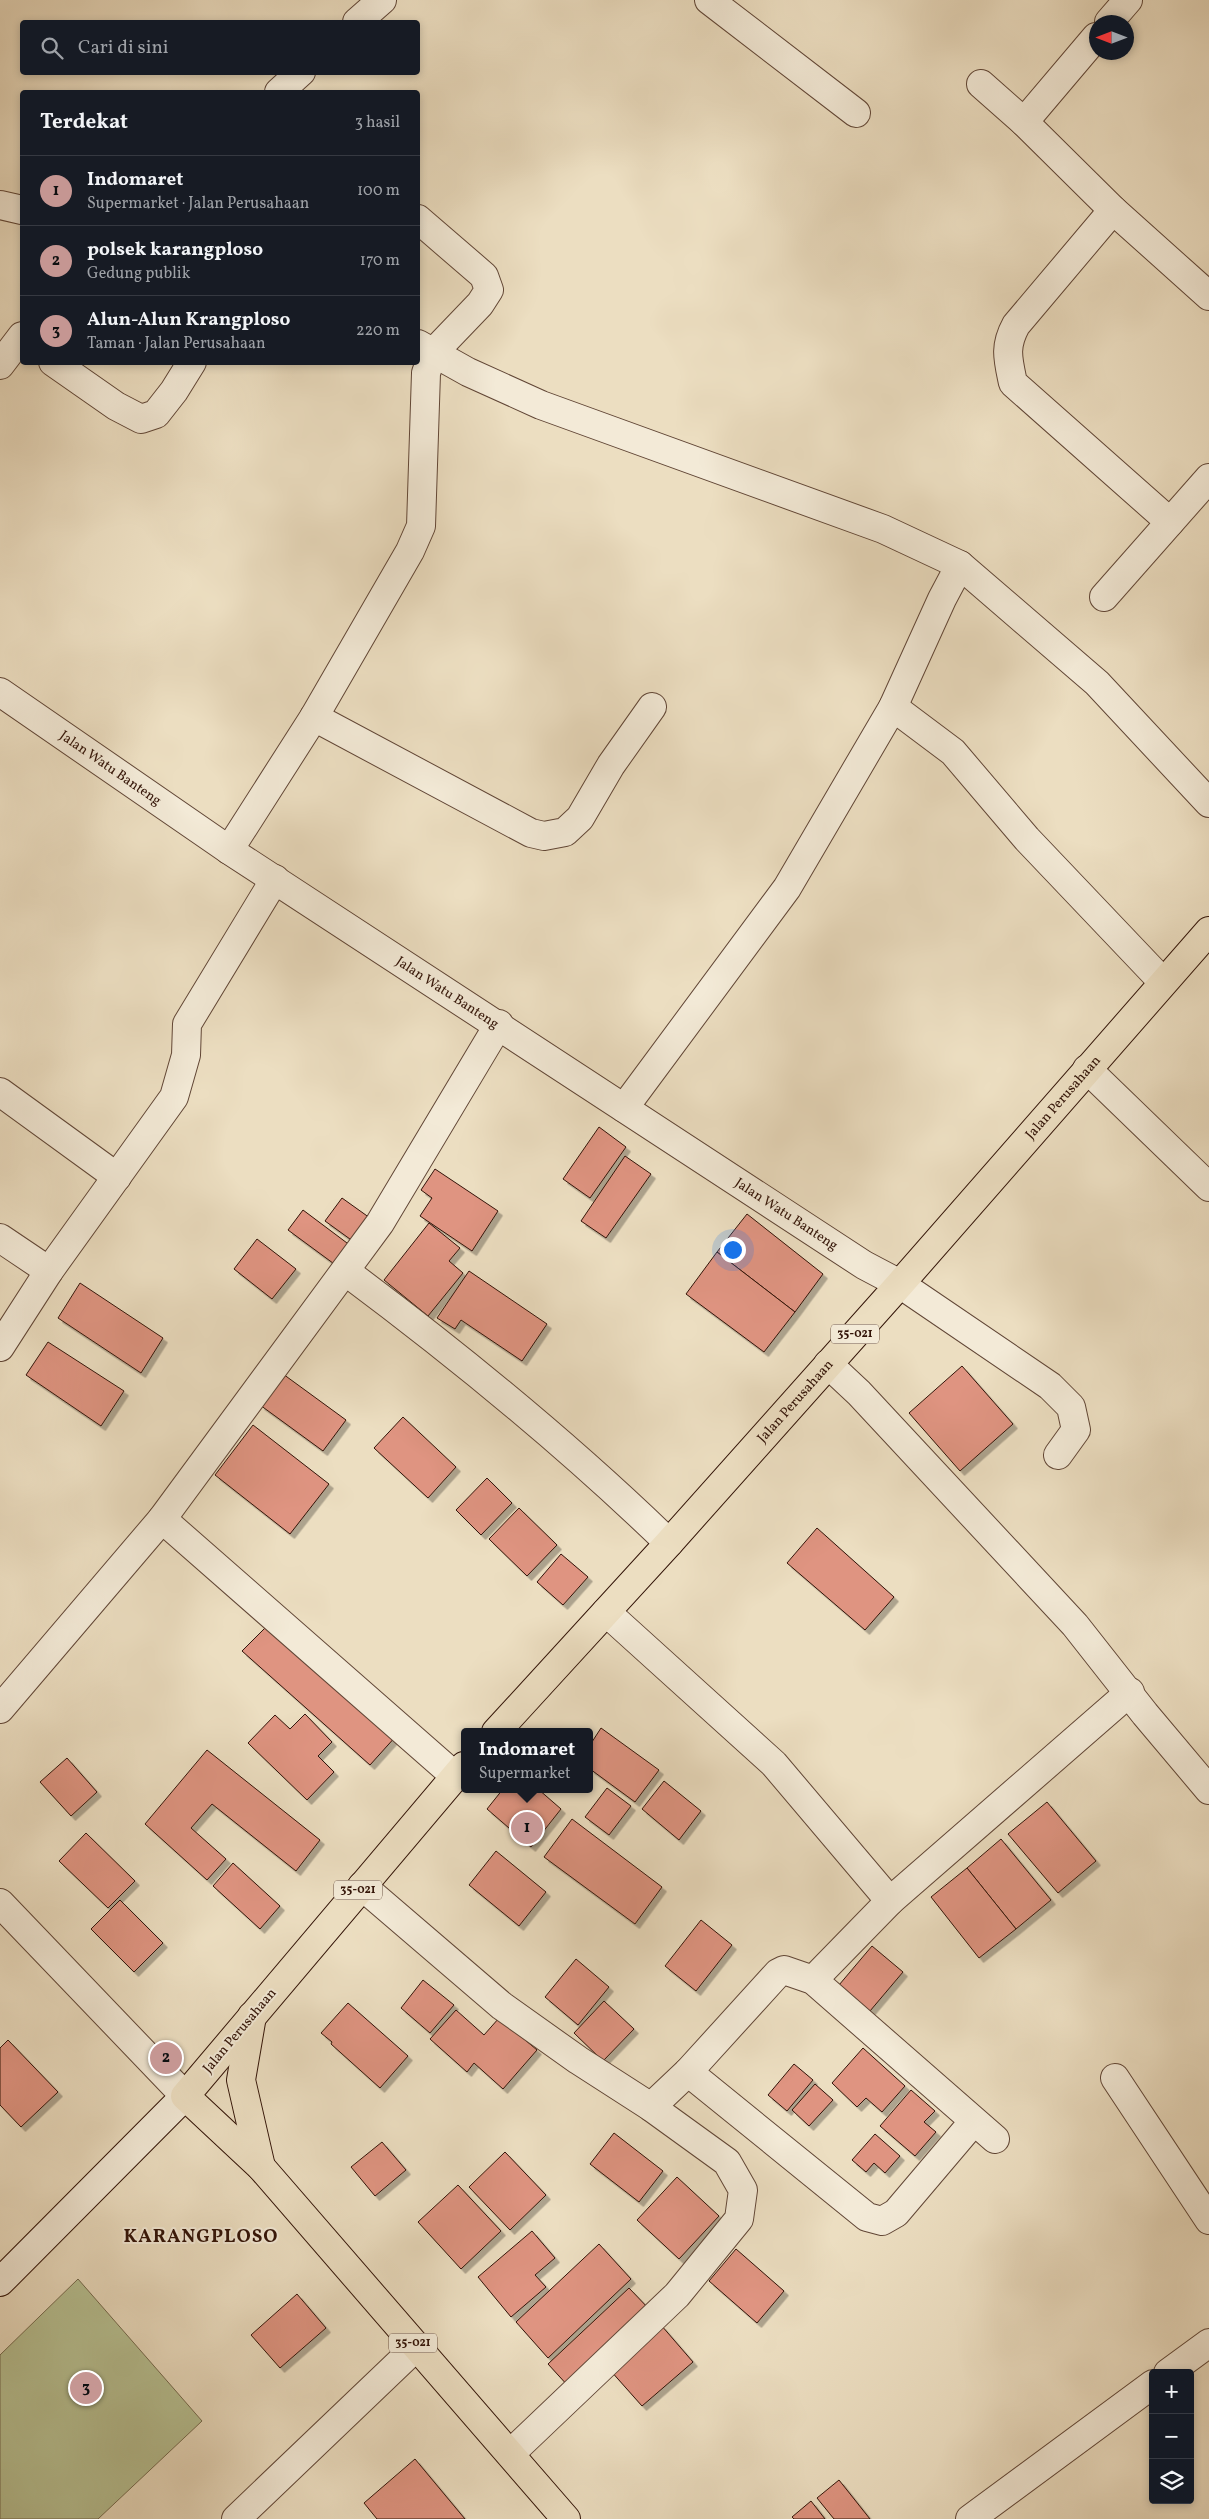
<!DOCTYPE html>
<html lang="id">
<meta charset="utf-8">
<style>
body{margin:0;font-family:Vollkorn,serif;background:#20242c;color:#f1f3f6}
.controls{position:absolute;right:15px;bottom:15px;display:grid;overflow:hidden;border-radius:5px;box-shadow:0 2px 8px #0003}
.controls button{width:45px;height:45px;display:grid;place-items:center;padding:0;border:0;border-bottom:1px solid #363941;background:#171b24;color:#f1f3f6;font:25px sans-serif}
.compass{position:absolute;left:1089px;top:15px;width:45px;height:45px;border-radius:50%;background:#171b24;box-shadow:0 2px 8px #0003;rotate:270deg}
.you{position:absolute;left:732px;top:1249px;width:18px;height:18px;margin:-12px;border:4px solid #fff;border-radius:50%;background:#1a73e8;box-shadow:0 0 0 8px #1a73e833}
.badge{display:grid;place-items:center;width:32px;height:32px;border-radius:50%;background:#c59692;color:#111;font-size:16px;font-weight:700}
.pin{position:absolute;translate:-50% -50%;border:2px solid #fff;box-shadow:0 1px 5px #0006}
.popup{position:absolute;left:461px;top:1728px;width:132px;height:65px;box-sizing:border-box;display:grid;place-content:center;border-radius:5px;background:#171b24;filter:drop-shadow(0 1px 4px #0005);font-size:16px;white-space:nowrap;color:#9ea1a6}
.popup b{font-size:19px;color:#f1f3f6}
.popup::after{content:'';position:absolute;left:50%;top:100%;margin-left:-10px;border:10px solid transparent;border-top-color:#171b24}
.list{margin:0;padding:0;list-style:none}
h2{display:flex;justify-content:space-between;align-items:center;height:65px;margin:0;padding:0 20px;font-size:21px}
h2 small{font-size:16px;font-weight:400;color:#9ea1a6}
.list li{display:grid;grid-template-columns:32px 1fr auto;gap:15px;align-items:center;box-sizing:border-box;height:70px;padding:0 20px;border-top:1px solid #363941}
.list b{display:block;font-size:19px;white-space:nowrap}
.list p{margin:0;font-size:16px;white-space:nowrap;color:#9ea1a6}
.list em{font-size:16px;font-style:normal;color:#9ea1a6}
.icon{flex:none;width:28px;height:28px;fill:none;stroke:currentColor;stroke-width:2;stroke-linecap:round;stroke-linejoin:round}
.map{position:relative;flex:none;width:1209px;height:2519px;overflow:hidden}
.search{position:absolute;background:#171b24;box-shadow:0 2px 8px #0003;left:20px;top:20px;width:400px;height:55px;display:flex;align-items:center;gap:12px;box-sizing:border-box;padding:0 18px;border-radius:5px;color:#9ea1a6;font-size:19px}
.panel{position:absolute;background:#171b24;box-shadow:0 2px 8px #0003;left:20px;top:90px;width:400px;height:275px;border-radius:5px}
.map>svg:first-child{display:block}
.green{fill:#b7c193;stroke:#756a4e}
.building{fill:#df9481;stroke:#331408;filter:url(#shadow)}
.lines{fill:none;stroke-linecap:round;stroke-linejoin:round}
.street-casing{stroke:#614636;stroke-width:30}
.secondary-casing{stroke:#331408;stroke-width:30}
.primary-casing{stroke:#331408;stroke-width:30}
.street{stroke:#f3ead7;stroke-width:28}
.secondary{stroke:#f3ead7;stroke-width:28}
.primary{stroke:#ecdec1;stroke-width:28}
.labels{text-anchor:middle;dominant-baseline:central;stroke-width:4;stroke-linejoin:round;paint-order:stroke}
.shield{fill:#f3ead7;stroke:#6d5446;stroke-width:1}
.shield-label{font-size:12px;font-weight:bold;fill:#331408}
.street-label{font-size:14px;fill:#331408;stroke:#f3ead7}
.district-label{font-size:19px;font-weight:bold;letter-spacing:1px;fill:#331408;stroke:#f3ead7}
</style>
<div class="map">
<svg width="1209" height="2519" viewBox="0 0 1209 2519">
<defs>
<filter id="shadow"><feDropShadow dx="4.5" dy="4.5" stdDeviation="0" flood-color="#0004"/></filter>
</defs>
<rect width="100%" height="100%" fill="#ecdec1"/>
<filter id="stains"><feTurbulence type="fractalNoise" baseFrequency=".004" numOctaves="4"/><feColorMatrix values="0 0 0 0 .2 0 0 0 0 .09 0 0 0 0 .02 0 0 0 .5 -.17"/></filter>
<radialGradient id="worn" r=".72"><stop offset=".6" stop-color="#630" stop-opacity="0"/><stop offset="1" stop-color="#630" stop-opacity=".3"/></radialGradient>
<path class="green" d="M78,2279l124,142 -104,98h-98v-164z"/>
<g class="building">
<path d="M599,1127l27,20 -36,51 -27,-19z"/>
<path d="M625,1156l26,18 -45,64 -25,-17z"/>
<path d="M435,1169l63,42 -26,40 -52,-35 12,-18 -11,-8z"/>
<path d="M342,1198l28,20 -9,29 -36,-26z"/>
<path d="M303,1210l52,39 -14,20 -53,-39z"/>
<path d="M747,1214l76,60 -28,38 -78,-60z"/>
<path d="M429,1223l31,25 -11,13 14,12 -35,43 -44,-36z"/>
<path d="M257,1239l39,30 -24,30 -38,-30z"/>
<path d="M717,1252l78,60 -31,40 -78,-58z"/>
<path d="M469,1271l78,53 -25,37 -61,-41 -6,9 -18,-11z"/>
<path d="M80,1283l83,55 -22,35 -83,-55z"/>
<path d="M48,1342l76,49 -23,35 -75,-51z"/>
<path d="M962,1366l51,58 -53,47 -51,-58z"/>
<path d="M283,1374l63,46 -23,31 -63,-46z"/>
<path d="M403,1417l53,50 -28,31 -54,-50z"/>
<path d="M253,1425l76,59 -39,50 -75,-59z"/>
<path d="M487,1478l25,25 -31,32 -25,-25z"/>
<path d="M519,1508l38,37 -30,31 -38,-37z"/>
<path d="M817,1528l77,69 -29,33 -78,-67z"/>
<path d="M561,1554l27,23 -25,28 -26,-23z"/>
<path d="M269,1624l128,111 -27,30 -128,-114z"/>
<path d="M305,1714l27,28 -14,14 16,16 -27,28 -59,-57 27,-28 15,14z"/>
<path d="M601,1728l58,42 -24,32 -45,-33v-24z"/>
<path d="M207,1750l113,90 -24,31 -84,-67 -21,24 35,31 -19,21 -62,-56z"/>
<path d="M67,1758l30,34 -26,24 -31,-34z"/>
<path d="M664,1781l37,30 -22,29 -37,-31z"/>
<path d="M607,1788l24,18 -22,29 -24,-18z"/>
<path d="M503,1789h35l23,20 -30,38 -44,-38z"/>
<path d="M1047,1802l49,59 -38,32 -50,-59z"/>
<path d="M572,1819l90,68 -27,37 -91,-67z"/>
<path d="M86,1833l49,48 -27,27 -49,-47z"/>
<path d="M1001,1839l50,61 -35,29 -49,-61z"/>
<path d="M496,1851l50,41 -27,34 -50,-41z"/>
<path d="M233,1863l47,43 -20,23 -47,-43z"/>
<path d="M967,1868l49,61 -37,29 -48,-61z"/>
<path d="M120,1900l43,43 -29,29 -43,-43z"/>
<path d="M701,1920l31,25 -36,46 -31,-25z"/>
<path d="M872,1946l31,26 -33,39 -31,-26z"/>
<path d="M576,1959l33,28 -31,38 -33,-28z"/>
<path d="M423,1980l31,25 -24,28 -29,-25z"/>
<path d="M604,2001l30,28 -31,32 -29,-28z"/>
<path d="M348,2003l60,53 -28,32 -49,-44 1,-2 -11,-9z"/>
<path d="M456,2010l28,25 15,-17 38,32 -34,39 -29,-26 -7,9 -37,-33z"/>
<path d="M8,2040l50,52 -37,35 -21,-22v-57z"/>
<path d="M863,2048l42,38 -23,26 -16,-14 -9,9 -25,-24z"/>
<path d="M794,2064l19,16 -26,31 -19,-16z"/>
<path d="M815,2084l18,16 -24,26 -17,-16z"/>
<path d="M911,2090l24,21 -11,11 12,10 -21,24 -35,-30z"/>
<path d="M614,2133l49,38 -24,31 -49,-38z"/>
<path d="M875,2134l25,22 -15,17 -11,-10 -8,9 -14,-12z"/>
<path d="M382,2142l24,28 -31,26 -24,-29z"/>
<path d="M505,2152l41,43 -36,35 -41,-43z"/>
<path d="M677,2177l42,39 -40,43 -42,-39z"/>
<path d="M458,2185l43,46 -40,38 -43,-47z"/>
<path d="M532,2231l23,27 -20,17 11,12 -35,30 -33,-40z"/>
<path d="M599,2244l32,35 -83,79 -32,-36z"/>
<path d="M736,2249l48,42 -27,32 -48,-42z"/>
<path d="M629,2288l22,23 -81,77 -22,-24z"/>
<path d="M297,2294l29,34 -46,40 -29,-33z"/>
<path d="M661,2325l32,37 -51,44 -32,-36z"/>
<path d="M415,2459l50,60h-88l-13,-16z"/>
<path d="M839,2480l31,39h-36l-17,-21z"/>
<path d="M811,2501l14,18h-31l-2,-2z"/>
</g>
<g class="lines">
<g class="street-casing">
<g id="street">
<path d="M709,0l147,113"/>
<path d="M357,22l25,-22"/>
<path d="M1109,22l19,-22"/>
<path d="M981,84l43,38 89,88 96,86"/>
<path d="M279,92l22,-20"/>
<path d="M1024,122l72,-85"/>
<path d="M0,205l22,5"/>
<path d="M1113,210l-97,115c-12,22 -8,34 -3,58l157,139"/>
<path d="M418,344l50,28 73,33 342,124 77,36 137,118 112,120"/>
<path d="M53,362l63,44 25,13 15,-5 18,-23 18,-29"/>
<path d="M0,365l22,-29"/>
<path d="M1104,597l105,-119"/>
<path id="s1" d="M0,692l229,158 635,415 36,19 150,102 21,21 5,23 -18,25"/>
<path d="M893,707l60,45 74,87 136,143"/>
<path d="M314,717l217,116 13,3 21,-4 15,-14 31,-53 41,-58"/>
<path d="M229,850l85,-133 96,-166 11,-25 5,-153 7,-20 47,-49 9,-14 -5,-14 -66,-57"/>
<path d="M1087,1069l122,118"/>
<path d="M0,1092l117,85"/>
<path d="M624,1108l163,-220 106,-181 49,-108 18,-34"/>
<path d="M0,1238l49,33"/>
<path d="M345,1271c114,85 222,173 324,272"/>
<path d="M0,1347l49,-76 125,-174 12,-42 1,-31 88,-145"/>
<path d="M828,1364l31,29 216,232 70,89 64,76"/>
<path d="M162,1519l293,257"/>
<path d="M606,1612l168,152 116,137"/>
<path d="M0,1709l162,-190 218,-296 119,-199"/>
<path d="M362,1886l140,120 76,54 73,47 76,55 16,28 -4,29 -62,76 -166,158"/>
<path d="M0,1903l185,193"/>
<path d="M813,1980l77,-79 240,-209"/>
<path d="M1115,2078l94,142"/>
<path d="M651,2107l37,-35"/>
<path d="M974,2121l-78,92 -14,8 -15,-4 -179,-145 90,-99 6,-3 29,10 182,159"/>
<path d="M1168,2373l41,-30"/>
<path d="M236,2519l180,-172"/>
<path d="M970,2519l183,-135"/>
</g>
</g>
<g class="secondary-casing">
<path id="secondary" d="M0,2282l185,-186"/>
</g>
<g class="primary-casing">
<g id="primary">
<path id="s2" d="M496,1732l173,-189 231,-259 309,-353"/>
<path d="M464,1766l-279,330 76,71 305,352"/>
<path d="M252,2016l-11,64 20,87"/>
</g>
</g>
<use href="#street" class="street"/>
<use href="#secondary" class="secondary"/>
<use href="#primary" class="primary"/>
</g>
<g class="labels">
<g class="shield">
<rect x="831" y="1324.5" width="48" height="19" rx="4"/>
<rect x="334" y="1880.5" width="48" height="19" rx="4"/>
<rect x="389" y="2333.5" width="48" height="19" rx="4"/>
</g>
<g class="shield-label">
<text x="855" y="1334">35-021</text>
<text x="358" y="1890">35-021</text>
<text x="413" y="2343">35-021</text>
</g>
<g class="street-label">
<text stroke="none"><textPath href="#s1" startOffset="134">Jalan Watu Banteng</textPath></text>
<text stroke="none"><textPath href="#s1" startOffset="539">Jalan Watu Banteng</textPath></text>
<text stroke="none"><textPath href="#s2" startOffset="851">Jalan Perusahaan</textPath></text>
<text stroke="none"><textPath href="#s1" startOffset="944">Jalan Watu Banteng</textPath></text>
<text stroke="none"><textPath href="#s2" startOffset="446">Jalan Perusahaan</textPath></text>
<text transform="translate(240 2031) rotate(-50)">Jalan Perusahaan</text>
</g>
<g class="district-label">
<text x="201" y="2237">KARANGPLOSO</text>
</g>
</g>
<rect width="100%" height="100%" filter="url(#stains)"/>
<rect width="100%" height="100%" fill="url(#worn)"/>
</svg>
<div class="controls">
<button>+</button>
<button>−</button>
<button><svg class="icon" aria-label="layers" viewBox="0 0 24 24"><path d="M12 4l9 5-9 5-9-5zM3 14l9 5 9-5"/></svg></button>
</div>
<svg class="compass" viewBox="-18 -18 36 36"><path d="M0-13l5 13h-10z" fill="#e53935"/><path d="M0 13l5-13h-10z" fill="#9ea1a6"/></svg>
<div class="you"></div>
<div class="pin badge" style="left:527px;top:1828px">1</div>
<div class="popup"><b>Indomaret</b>Supermarket</div>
<div class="pin badge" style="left:166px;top:2058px">2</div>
<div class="pin badge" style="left:86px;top:2388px">3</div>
<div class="search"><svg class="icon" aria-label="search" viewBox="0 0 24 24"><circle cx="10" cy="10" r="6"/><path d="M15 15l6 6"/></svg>Cari di sini</div>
<section class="panel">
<h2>Terdekat<small>3 hasil</small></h2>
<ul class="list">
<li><span class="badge">1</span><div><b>Indomaret</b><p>Supermarket · Jalan Perusahaan</p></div><em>100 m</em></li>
<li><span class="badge">2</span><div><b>polsek karangploso</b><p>Gedung publik</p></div><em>170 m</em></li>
<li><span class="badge">3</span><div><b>Alun-Alun Krangploso</b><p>Taman · Jalan Perusahaan</p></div><em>220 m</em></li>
</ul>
</section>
</div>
